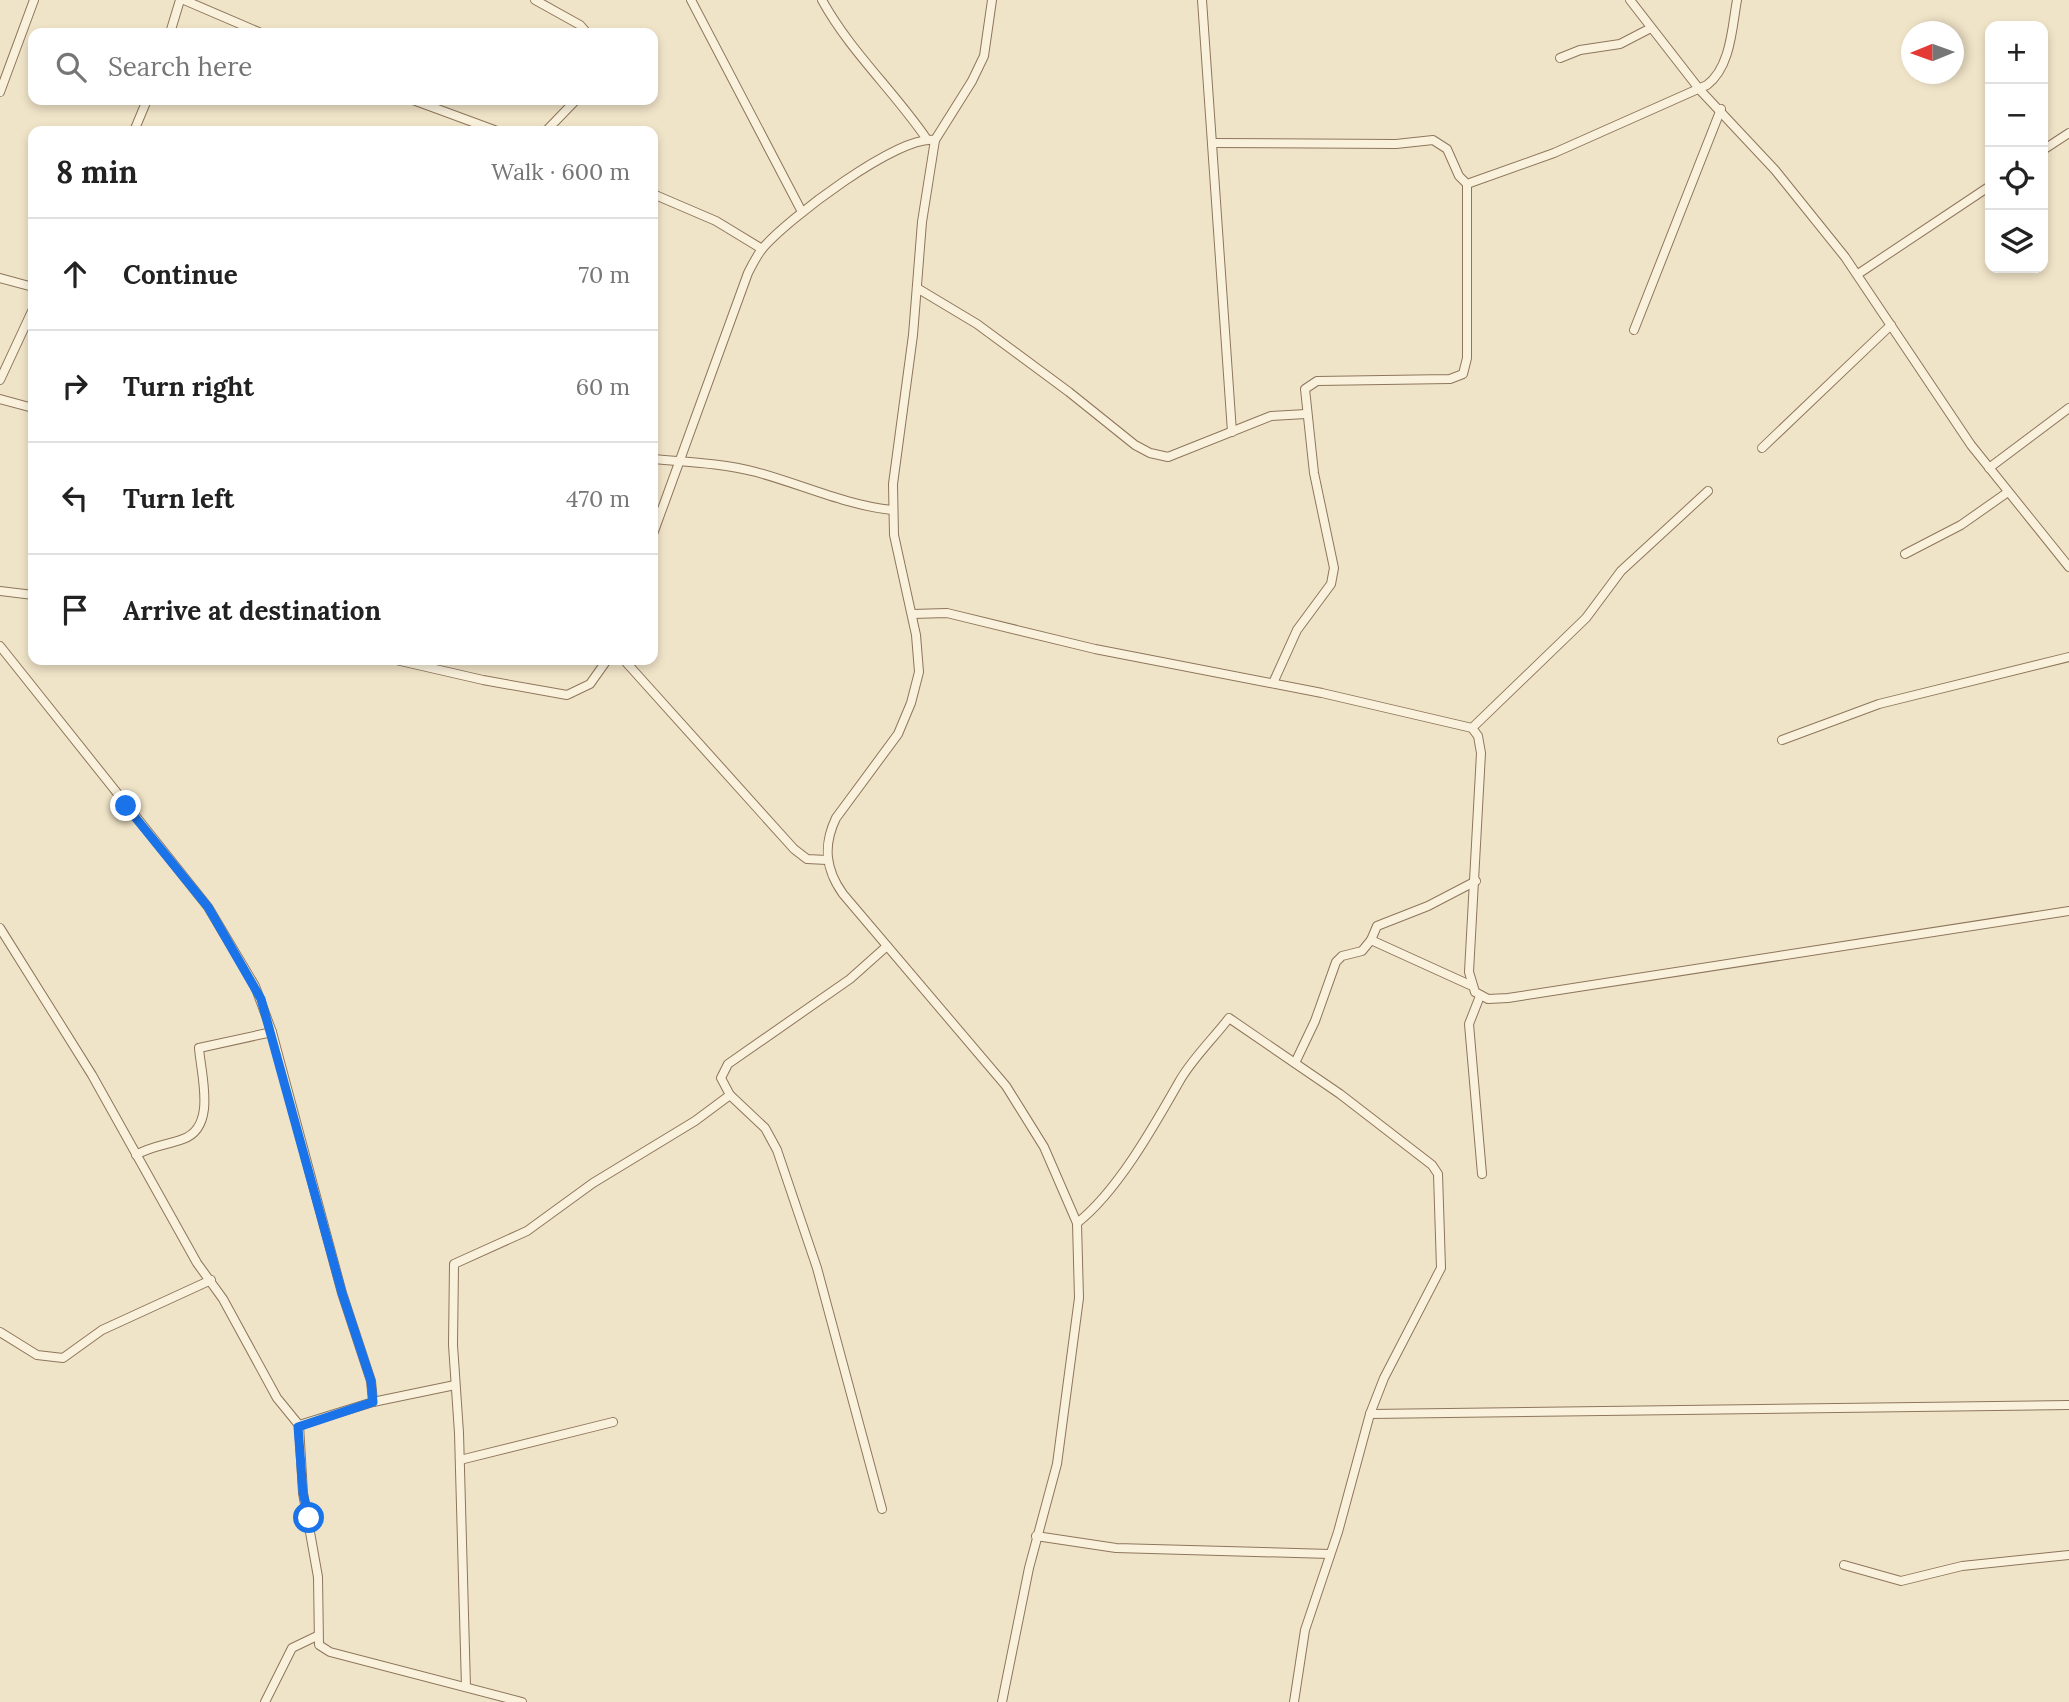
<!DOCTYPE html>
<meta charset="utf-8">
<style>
body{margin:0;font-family:Lora,serif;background:#f2f2f2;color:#222}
.controls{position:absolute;right:21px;top:21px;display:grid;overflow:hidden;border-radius:14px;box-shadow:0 4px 10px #0003}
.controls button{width:63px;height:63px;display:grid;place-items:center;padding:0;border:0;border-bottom:2px solid #e0e0e0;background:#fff;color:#222;font:35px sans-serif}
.compass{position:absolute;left:1901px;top:21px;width:63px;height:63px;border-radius:50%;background:#fff;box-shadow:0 4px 10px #0003;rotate:269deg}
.stop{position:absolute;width:21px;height:21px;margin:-16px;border:5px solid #1a73e8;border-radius:50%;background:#fff}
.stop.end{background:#1a73e8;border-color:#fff;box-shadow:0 2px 7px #0008}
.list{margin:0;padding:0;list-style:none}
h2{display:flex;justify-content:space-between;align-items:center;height:91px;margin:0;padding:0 28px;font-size:30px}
h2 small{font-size:23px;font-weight:400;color:#767676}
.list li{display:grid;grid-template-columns:46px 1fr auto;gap:21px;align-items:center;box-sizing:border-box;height:112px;padding:0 28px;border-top:2px solid #e0e0e0}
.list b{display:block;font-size:26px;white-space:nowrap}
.list em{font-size:23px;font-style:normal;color:#767676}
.icon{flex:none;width:38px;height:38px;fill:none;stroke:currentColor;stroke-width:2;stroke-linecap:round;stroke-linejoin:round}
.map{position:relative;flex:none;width:2069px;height:1702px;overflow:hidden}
.search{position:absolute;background:#fff;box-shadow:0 4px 10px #0003;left:28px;top:28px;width:630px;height:77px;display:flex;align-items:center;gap:18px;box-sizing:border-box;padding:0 24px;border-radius:14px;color:#767676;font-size:26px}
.panel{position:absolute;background:#fff;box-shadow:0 4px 10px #0003;left:28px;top:126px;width:630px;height:539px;border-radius:14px}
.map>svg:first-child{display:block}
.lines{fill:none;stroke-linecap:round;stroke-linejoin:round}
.street-casing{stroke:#8d765c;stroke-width:10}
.street{stroke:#faf1dc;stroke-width:8}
.route{stroke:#1a73e8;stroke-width:9}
</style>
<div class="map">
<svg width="2069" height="1702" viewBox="0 0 2069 1702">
<rect width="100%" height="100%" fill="#f0e4c8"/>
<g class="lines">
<g class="street-casing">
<g id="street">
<path d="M184,0l77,33"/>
<path d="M535,0l45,25 7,8"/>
<path d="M691,0l111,212"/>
<path d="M822,0c28,51 71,90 104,138"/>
<path d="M992,0l-8,56 -12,25 -37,59 -13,82 -9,113 -20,149 1,51 22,100 3,37 -8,31 -13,31 -62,84c-13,27 -11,51 7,76l163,192 38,61 33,76 2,75 -22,166 -28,104 -27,134"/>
<path d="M1202,0l30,432"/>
<path d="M1630,0l70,90 75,80 70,87 126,188 98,122"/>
<path d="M170,33l10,-33"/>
<path d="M1560,58l20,-8 40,-6 29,-15"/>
<path d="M0,92l34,-92"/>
<path d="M413,100l84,31"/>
<path d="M134,131l13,-31"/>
<path d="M546,131l30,-31"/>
<path d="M1213,143l183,1 37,-4 14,9 12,27 8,8 87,-31 153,-68c24,-18 25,-58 30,-85"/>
<path d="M2043,150l26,-17"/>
<path d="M653,194l63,27 46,28"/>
<path d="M1858,274l132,-88"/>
<path d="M0,278l33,9"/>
<path d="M917,288l60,36 92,68 66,53 15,8 18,4 103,-41 35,-2"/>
<path d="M1634,330l87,-221"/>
<path d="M0,380l33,-71"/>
<path d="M0,399l33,9"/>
<path d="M1762,448l129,-123"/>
<path d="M653,459c34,3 69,4 103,13 45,12 89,33 136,38"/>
<path d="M1989,468l80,-60"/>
<path d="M653,534l95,-261c4,-8 8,-16 14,-24 24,-29 137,-115 173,-109"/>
<path d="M1905,554l56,-29 47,-33"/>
<path d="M0,591l33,4"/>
<path d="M912,614l35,-1 148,36 227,44 150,35 6,8 3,17 -12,219 6,20 13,7 20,-1 561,-87"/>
<path d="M0,646l208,261 47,79 17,46 70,261 29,88 2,21"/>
<path d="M396,660l87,20 84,15 23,-11 17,-24"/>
<path d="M624,660l170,189 13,10 20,1"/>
<path d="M1273,683l24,-53 34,-46 3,-16 -20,-95 -9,-84 12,-8 133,-2 13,-5 4,-16v-174"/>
<path d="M1472,728l114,-110 35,-47 87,-80"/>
<path d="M1782,740l97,-36 190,-47"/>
<path d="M0,928l92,147 105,188 26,36 54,99 22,27"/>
<path d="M1371,940l6,-14 51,-20 48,-25"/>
<path d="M1480,996l-11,28 13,150"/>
<path d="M1295,1063l20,-42 21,-59 6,-6 20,-5 9,-11 99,45"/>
<path d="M730,1095l35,33 12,22 40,118 65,241"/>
<path d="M136,1155c15,-9 31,-10 47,-16 34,-12 18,-64 16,-91l73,-16"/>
<path d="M1077,1223c40,-31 77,-97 102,-141 12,-22 34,-43 50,-64l111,76 92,71 6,9 3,94 -57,110 -14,36 -32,118 -33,98 -11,72"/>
<path d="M0,1332l37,23 26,3 39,-28 109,-50"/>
<path d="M1370,1414l699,-9"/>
<path d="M299,1425l4,68 15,84 1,68 11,7 192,50"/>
<path d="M299,1425l74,-23 82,-17"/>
<path d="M460,1460l153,-38"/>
<path d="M1036,1536l80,12 214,6"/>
<path d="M1844,1565l57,16 61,-15 107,-11"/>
<path d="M466,1687l-7,-254 -6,-88 1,-81 73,-33 66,-48 102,-62 35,-26 -9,-17 7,-14 122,-85 37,-33"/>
<path d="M265,1702l27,-54 25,-12"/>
</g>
</g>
<use href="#street" class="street"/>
</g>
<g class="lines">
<path class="route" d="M126,806l82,101 53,92 81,294 29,88 2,21 -75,25 5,66 6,25"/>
</g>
</svg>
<div class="controls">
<button>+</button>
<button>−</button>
<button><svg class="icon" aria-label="locate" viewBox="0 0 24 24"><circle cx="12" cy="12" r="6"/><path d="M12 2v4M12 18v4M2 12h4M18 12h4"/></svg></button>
<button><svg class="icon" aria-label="layers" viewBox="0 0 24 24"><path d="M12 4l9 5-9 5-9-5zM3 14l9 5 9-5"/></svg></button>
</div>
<svg class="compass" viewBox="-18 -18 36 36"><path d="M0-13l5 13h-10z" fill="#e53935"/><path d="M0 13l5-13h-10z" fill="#767676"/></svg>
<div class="stop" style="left:309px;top:1518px"></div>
<div class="stop end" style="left:126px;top:806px"></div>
<div class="search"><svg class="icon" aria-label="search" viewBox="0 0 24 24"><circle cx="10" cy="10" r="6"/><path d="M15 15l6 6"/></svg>Search here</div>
<section class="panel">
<h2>8 min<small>Walk · 600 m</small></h2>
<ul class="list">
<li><svg class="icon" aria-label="ahead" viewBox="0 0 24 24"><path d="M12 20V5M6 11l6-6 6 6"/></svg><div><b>Continue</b></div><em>70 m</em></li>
<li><svg class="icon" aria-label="right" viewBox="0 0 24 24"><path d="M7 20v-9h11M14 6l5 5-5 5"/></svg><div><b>Turn right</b></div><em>60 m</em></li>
<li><svg class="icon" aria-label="left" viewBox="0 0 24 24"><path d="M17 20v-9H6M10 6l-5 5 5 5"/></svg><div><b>Turn left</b></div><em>470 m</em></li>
<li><svg class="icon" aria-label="arrive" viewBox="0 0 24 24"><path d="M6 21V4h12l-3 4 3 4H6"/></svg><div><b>Arrive at destination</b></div></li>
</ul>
</section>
</div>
